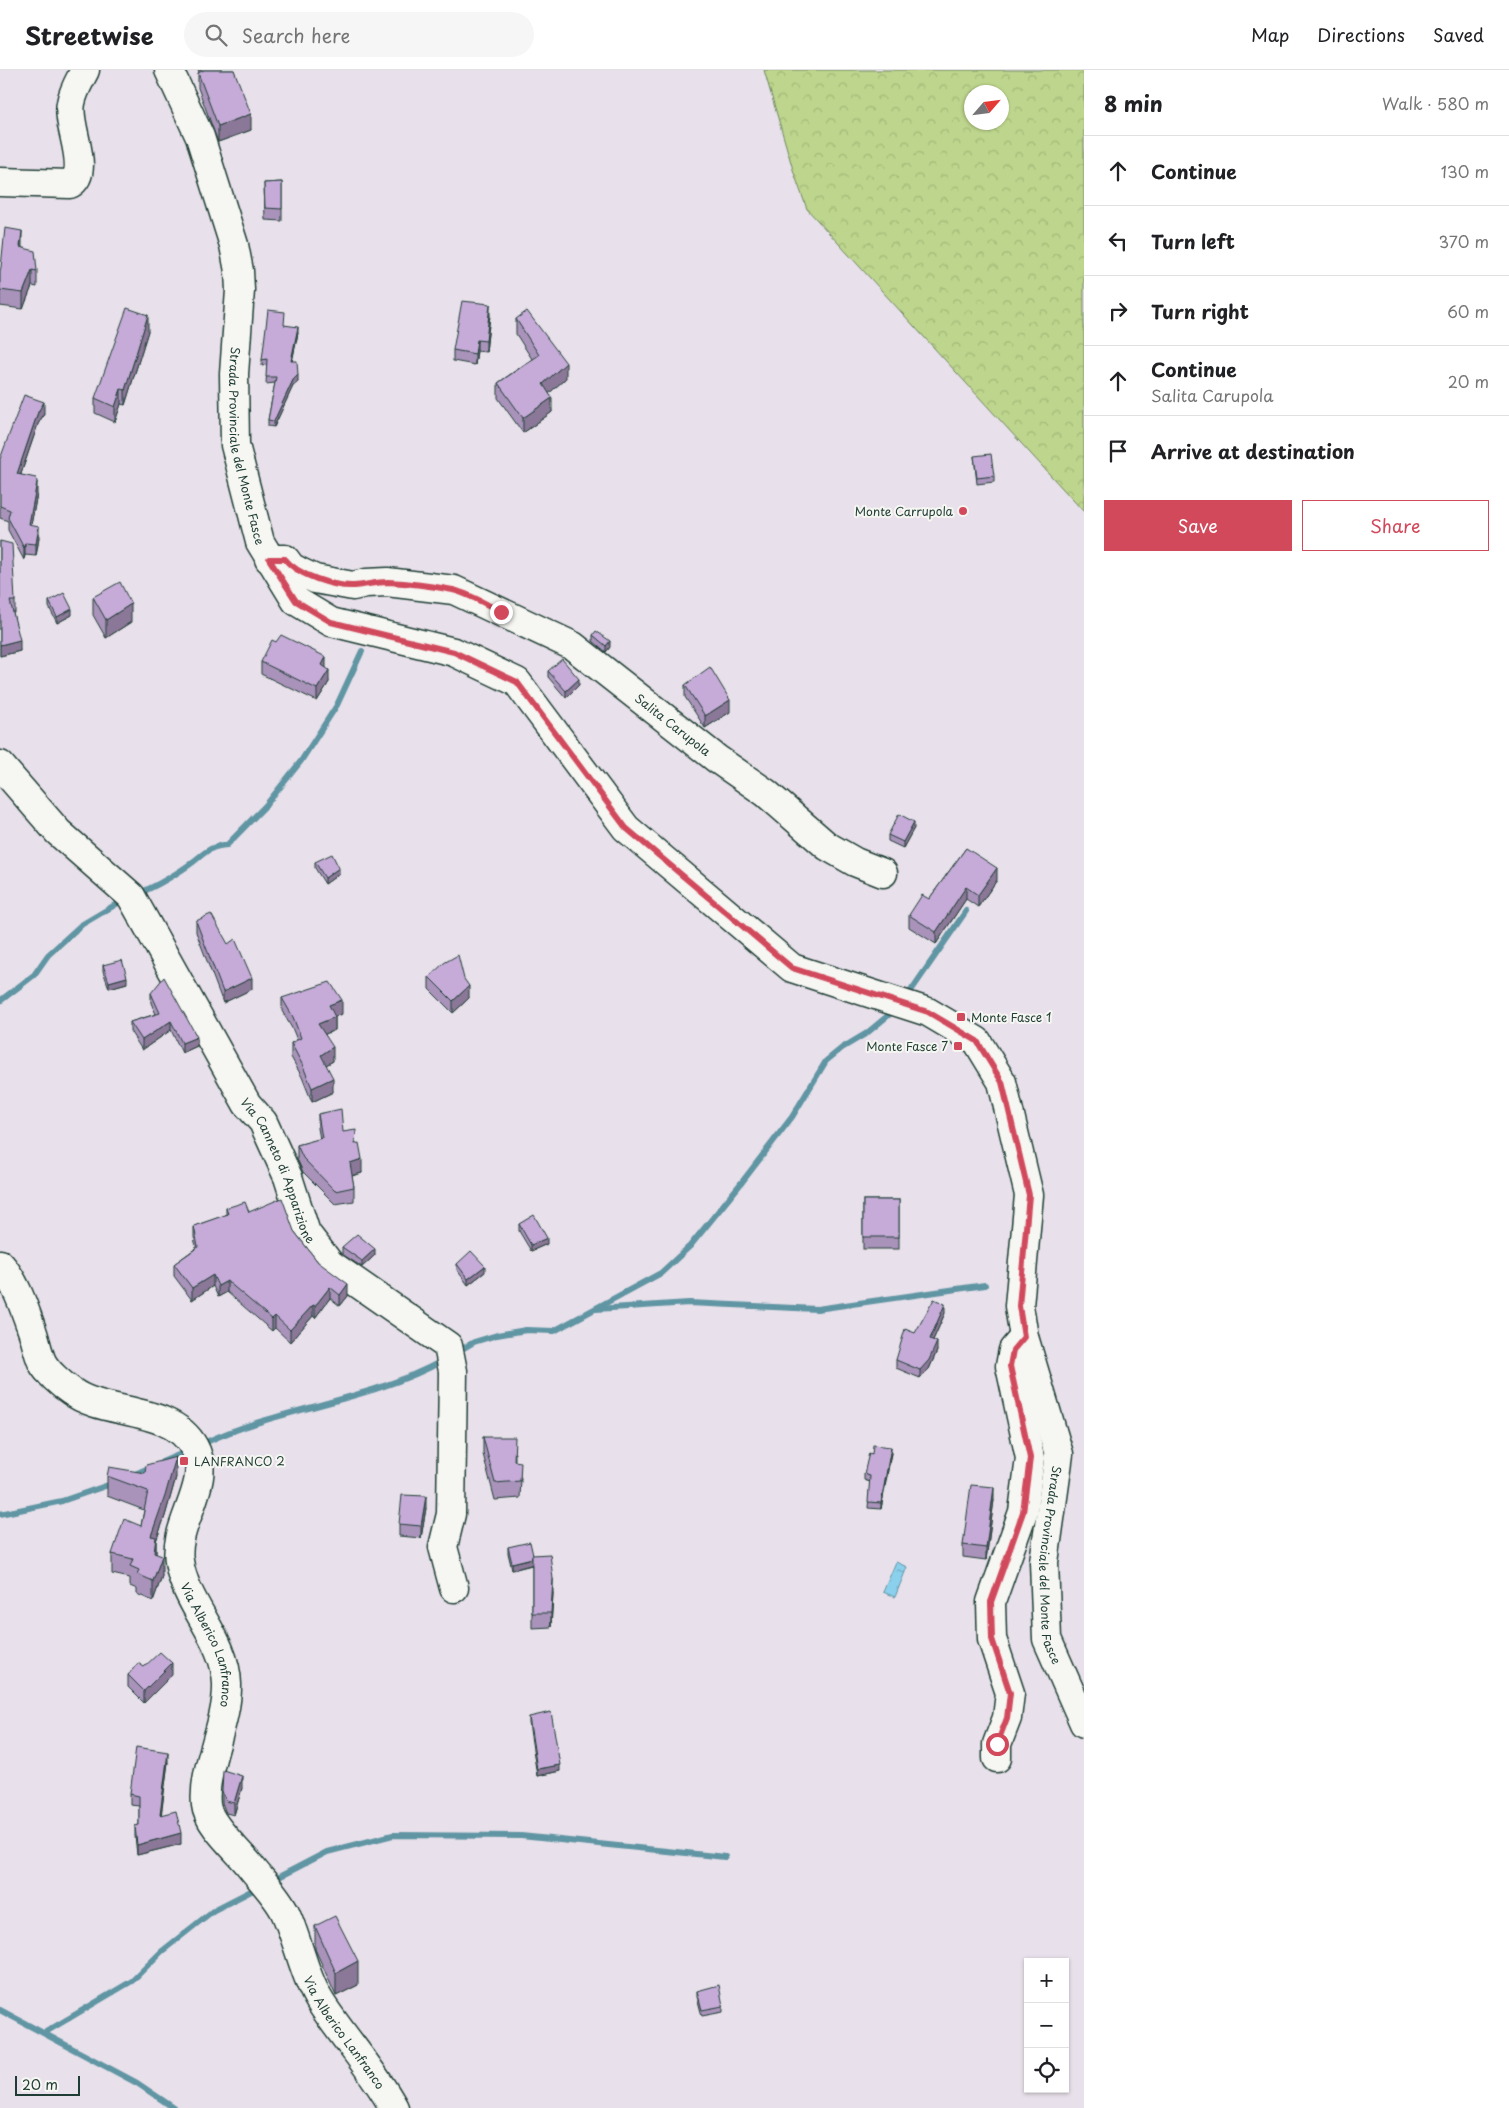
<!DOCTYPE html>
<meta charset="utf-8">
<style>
body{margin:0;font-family:"Playpen Sans",sans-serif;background:#f6f6f6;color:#202124}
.controls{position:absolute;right:15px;bottom:15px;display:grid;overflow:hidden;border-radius:0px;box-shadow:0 1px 4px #0004}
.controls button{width:45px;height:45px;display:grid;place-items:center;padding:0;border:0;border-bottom:1px solid #e0e0e0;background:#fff;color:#202124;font:25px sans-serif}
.compass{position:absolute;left:964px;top:15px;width:45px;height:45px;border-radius:50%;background:#fff;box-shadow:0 1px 4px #0004;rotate:62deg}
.scale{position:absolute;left:15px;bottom:12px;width:65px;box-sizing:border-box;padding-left:5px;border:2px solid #1f3d34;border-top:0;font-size:14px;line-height:18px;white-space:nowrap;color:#1f3d34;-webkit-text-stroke:4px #f6f6f2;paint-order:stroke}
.stop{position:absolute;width:15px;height:15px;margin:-11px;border:4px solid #d1495b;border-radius:50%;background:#fff}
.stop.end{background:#d1495b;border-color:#fff;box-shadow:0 1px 5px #0008}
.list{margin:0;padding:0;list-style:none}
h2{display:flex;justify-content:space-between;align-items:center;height:65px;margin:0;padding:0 20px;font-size:21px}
h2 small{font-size:16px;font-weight:400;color:#757577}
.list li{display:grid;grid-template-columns:32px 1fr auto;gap:15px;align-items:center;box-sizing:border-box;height:70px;padding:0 20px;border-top:1px solid #e0e0e0}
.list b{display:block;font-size:19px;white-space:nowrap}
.list p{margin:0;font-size:16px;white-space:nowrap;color:#757577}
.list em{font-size:16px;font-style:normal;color:#757577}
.actions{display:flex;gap:10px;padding:15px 20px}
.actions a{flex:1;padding:11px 0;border:1px solid #d1495b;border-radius:0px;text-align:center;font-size:18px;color:#d1495b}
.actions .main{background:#d1495b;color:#fff}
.icon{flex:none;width:28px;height:28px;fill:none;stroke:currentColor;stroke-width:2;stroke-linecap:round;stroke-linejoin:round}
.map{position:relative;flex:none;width:1084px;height:2038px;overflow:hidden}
header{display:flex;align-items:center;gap:30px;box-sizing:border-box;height:70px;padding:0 25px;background:#fff;border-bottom:1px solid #e0e0e0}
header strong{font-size:24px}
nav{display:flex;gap:28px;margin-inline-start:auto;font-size:18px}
.search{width:350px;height:45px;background:#f6f6f6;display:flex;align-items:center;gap:12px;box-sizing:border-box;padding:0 18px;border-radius:28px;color:#757577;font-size:19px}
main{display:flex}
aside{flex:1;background:#fff}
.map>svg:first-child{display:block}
.forest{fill:url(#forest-crowns);stroke:#6e8960;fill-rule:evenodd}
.water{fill:url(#water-ripples);stroke:#6095a3}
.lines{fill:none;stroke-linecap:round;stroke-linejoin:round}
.stream{stroke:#6095a3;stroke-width:6}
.minor-casing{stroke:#1f3d34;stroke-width:31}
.major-casing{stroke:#1f3d34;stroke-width:31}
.minor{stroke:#f6f6f2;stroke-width:28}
.major{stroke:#f6f6f2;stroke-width:28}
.wall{fill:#aa93bb;stroke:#1f3d34}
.shaded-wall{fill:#8b7898;stroke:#1f3d34}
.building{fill:#c6abd9;stroke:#1f3d34}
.route{stroke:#d1495b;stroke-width:6}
.poi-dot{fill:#d1495b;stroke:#f6f6f2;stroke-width:2}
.labels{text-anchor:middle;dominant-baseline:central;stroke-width:4;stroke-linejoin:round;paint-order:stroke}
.street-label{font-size:12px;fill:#1f3d34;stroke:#f6f6f2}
.poi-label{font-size:12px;fill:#1f3d34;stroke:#f6f6f2;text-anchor:end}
</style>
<header>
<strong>Streetwise</strong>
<div class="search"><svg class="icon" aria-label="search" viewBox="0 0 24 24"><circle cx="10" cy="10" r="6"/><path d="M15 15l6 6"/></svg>Search here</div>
<nav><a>Map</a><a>Directions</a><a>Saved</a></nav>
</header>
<main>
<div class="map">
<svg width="1084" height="2038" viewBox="0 0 1084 2038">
<defs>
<pattern id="forest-crowns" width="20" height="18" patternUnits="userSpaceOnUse" patternTransform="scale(1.25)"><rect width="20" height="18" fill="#bdd58c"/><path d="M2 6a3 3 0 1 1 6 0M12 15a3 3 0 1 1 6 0" fill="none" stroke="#a2b879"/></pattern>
<pattern id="water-ripples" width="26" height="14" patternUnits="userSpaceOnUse" patternTransform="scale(1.25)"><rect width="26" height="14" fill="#8bd0ed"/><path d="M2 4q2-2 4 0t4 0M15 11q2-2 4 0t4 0" fill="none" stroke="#71aac1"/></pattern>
</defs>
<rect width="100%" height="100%" fill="#e8e0ea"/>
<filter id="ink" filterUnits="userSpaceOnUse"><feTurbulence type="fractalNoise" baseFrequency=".02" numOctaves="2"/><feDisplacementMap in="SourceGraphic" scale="10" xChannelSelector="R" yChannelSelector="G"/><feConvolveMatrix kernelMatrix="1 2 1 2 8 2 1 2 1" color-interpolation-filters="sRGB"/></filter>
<g filter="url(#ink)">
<path class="forest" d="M764,0h320v442l-277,-303 -13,-36zM972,22h30v30h-30z"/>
<path class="water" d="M896,1492l11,5 -12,30 -12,-5z"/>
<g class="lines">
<g class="stream">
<path d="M136,824c18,-6 37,-18 53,-29 14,-10 19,-19 38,-20l39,-40 35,-44 36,-56 25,-54"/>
<path d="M906,928l60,-87"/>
<path d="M0,931l34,-26 14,-20 33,-30 44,-26"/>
<path d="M596,1239l93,-6 128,6 168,-24"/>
<path d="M457,1282l17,-10 23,-7 29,-5 28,1 107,-58 29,-27 52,-64 50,-65 34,-56 16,-13 25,-15 29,-24"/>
<path d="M204,1373c77,-36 164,-41 240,-83"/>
<path d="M162,1392l26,-11"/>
<path d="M133,1405l20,-9"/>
<path d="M0,1444l62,-13 52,-18"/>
<path d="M275,1809l52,-27 66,-17 128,1 204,21"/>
<path d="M0,1940l137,73 37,25"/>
<path d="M44,1963l88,-52 29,-29 53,-42 41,-21"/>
</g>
<g class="minor-casing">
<g id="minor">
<path d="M0,112l70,2c22,-13 -4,-58 1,-81 2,-12 9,-23 14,-33"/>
<path id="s1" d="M269,489h16l6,8 9,5 15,7 38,7 13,-3 21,-1 67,8 119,56 144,113 49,34 61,53 28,16 28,11"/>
<path id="s2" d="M0,695l58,67 73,64 116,208 16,18 25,55 18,56 24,31 118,82 5,25 -2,143 -8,33 11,41"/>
<path id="s3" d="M0,1194c16,18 25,46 33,69 3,9 5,20 9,29 5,10 20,23 29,29 32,25 100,14 123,56 20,36 -21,76 -15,114 6,44 47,78 48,123 1,40 -25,84 -21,121 2,20 33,46 45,62 11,14 26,29 34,45 13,28 19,64 36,91 24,37 51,65 73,105"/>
<path d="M997,1688v-14l10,-26 3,-25 -18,-54 -1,-37 32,-90 7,-54 -20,-92 3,-16 11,-13"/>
</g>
</g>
<g class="major-casing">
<g id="major">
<path id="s4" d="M169,0l31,67 34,108 5,26 1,19 -6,84 1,71 25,97 36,59 35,21 123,30 63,30 109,146 166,140 136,44 49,29 25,41 27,113 -10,111 5,31 35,117 -15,108 3,77 37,84"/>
</g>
</g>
<use href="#minor" class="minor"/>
<use href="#major" class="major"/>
</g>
<g class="wall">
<path d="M198,0h36l17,60 -33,12 -20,-54v-15l1,-1z"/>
<path d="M282,112v39l-17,-1 -1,-37z"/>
<path d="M22,178l15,23v16l-5,-1 -9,23 -23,-3v-35z"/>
<path d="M490,245l-4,37 -9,-1 -2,14 -22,-4v-11z"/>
<path d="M516,249l50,59 -17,15 3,19 -29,21 -25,-35v-15l34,-24 -16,-25z"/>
<path d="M284,255l14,8 -6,28 6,21 -5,4 -19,41 -6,-1v-6l7,-37 -9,1 1,-19 -5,1v-6z"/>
<path d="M148,261l-23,74 -4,-1 -6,18 -20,-9v-15z"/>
<path d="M44,344l-6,10 -17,50 16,20 -6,30 8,14 -3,18 -11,-1 -1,5 -16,-30v-9l-8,-3v-59z"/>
<path d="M974,386l20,20v6l-17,2z"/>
<path d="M0,471l15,60v11h-2l7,39 -20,5z"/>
<path d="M93,527l38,25 -25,16 -13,-23z"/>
<path d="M49,531l23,14 -15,8 -8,-16z"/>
<path d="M593,565l17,12 -4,5 -13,-11z"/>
<path d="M261,592l65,6 3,14 -12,19 -56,-27z"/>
<path d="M548,601l31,14 -13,13 -18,-21z"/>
<path d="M685,615l45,27 -25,16 -20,-31z"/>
<path d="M914,758l-11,20 -15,-7v-6z"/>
<path d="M966,778l31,32 -19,27 -12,-8 -30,45 -27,-17v-12l20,-16z"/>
<path d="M315,792l24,12 -14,10 -10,-16z"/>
<path d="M196,851l56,68 -29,14 -27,-71z"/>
<path d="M103,895l24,18 -18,5 -6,-17z"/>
<path d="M429,907l35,2 5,19 -16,15 -24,-24z"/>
<path d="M151,923l46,53 -15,7 -11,-23 -29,20 -12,-19v-9l26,-8 -5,-11z"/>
<path d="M282,928l60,16 -7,2v14l-10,4 8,27 -7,4 7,27 -21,10 -10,-25 -11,-20v-14l6,-3 -4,-10 -11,-19z"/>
<path d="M318,1044l25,18 13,12 6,29 -10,3 2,11v14l-19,3 -32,-32 -6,-13v-14l23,-6 -2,-11z"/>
<rect x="863" y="1130" width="36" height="49"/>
<path d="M226,1138l23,4 45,19 24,31 30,34 -8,10 -10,-8 -15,20 -2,-2 -23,26 -15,-14 -3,3 -45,-39 -9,5 -5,-11 -21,14 -18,-24v-12l22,-16 -2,-11v-11l32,-11z"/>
<path d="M519,1154l28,20 -16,7 -12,-20z"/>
<path d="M342,1177l33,8 -13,12 -20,-13z"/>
<path d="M457,1194l28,8 -17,13 -11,-15z"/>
<path d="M945,1243l-12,27 4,11 -8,18 -9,9 -24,-10v-8l19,-27z"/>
<path d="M483,1367l32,16v8l6,18 -1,19 -25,2 -12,-46z"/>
<path d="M891,1383l-10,56 -13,-1 2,-26 -6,-2v-6l8,-20z"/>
<path d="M145,1403l31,4 -11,39 -9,25v13l6,22 -9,25 -16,-7v-5l-7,-3v-8l-18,-4v-20l29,-28 3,-16 -37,-14v-20z"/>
<path d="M994,1430l-8,60 -23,-3v-12z"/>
<path d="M426,1438l-5,30 -22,-2v-12z"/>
<path d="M508,1477l25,8 20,38 -2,34 -19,1v-63l-20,5 -4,-17z"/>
<path d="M144,1597l28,8 -28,28 -16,-16v-12z"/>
<path d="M529,1647l31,54 -23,5 -8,-53z"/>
<path d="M168,1692l-7,52 20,30 -44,11 -2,-19v-10l4,-1v-19l-9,-1v-11z"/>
<path d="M242,1718l-8,27 -8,-2 -4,-10v-12z"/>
<path d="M315,1856l43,59 -22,11 -21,-47z"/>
<path d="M697,1921l26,15v6l-21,4 -5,-19z"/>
</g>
<g class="shaded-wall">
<path d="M251,44v16l-33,12v-16z"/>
<path d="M22,161v16l-2,16v-16z"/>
<path d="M32,200v16l-9,23v-16z"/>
<path d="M490,234v11l-4,37v-11z"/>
<path d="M148,245v16l-23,74v-15z"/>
<path d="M298,257v6l-7,34v-6z"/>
<path d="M477,270v11l-2,14v-11z"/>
<path d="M566,293v15l-23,21v-15z"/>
<path d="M298,305v7l-5,4 -19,41v-6l19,-41z"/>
<path d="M121,319v15l-6,18v-15z"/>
<path d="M552,328v14l-29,21v-15z"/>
<path d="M44,332v12l-6,10 -21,61v-11l21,-62z"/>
<path d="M37,412v12l-8,42v-12z"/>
<path d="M39,456v12l-3,18v-12z"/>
<path d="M25,473v12l-1,5v-12z"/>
<path d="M131,534v18l-25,16v-18z"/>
<path d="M72,539v6l-15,8v-6z"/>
<path d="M20,570v11l-20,5v-11z"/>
<path d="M610,571v6l-4,5v-6z"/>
<path d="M326,587v12l-4,-4z"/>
<path d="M329,600v12l-12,19v-12z"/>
<path d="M579,609v6l-13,13v-7z"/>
<path d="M730,630v12l-25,16v-12z"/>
<path d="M914,752v6l-11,20v-6z"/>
<path d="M339,798v6l-14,10v-6z"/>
<path d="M997,798v12l-19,27v-12z"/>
<path d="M966,817v12l-30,45v-12z"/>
<path d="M127,907v6l-18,5v-6z"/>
<path d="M252,908v11l-29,14v-11z"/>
<path d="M469,916v12l-16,15v-12z"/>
<path d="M342,930v14l-13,4v-13z"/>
<path d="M335,947v13l-17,7v-13z"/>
<path d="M171,951v9l-29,20v-10z"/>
<path d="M197,967v9l-15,7v-10z"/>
<path d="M333,977v14l-12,7v-13z"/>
<path d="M333,1008v14l-21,10v-14z"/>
<path d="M362,1089v14l-12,3v-13z"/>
<path d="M547,1168v6l-16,7v-6z"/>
<path d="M375,1179v6l-13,12v-6z"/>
<path d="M485,1196v6l-17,13v-6z"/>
<path d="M213,1205v11l-21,14v-12z"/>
<path d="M227,1211v11l-9,5v-11z"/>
<path d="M348,1214v12l-8,10v-11z"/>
<path d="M330,1217v11l-15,20v-12z"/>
<path d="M945,1234v9l-15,34v-8z"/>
<path d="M313,1235v11l-23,26v-12z"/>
<path d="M275,1246v12l-3,3v-12z"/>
<path d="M937,1272v9l-8,18 -9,9v-8z"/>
<path d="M891,1377v6l-10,56v-6z"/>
<path d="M176,1387v20l-11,39 -9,25v16l-2,16 -3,-37z"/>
<path d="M994,1417v13l-8,60v-12z"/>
<path d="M426,1426v12l-5,30v-12z"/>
<path d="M162,1486v20l-9,25v-20z"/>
<path d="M534,1488v6l-22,6v-7z"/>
<path d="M553,1509v14l-2,34v-14z"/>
<path d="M172,1593v12l-28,28v-12z"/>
<path d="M168,1682v10l-8,63v-10z"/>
<path d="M560,1695v6l-23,5v-7z"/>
<path d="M242,1706v12l-8,27v-12z"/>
<path d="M181,1763v11l-44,11v-10z"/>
<path d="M358,1891v24l-22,11v-23z"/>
</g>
<g class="building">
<path d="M204,0h30l17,44 -33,12 -20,-53z"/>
<path d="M282,112v27l-17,-1 -1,-25z"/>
<path d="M5,158l17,3 -2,16 15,4 2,20 -5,-1 -9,23 -23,-3v-19l1,-4z"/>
<path d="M462,231l28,3 -4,37 -9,-1 -2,14 -22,-4z"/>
<path d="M127,238l21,7 -23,75 -4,-1 -6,18 -20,-9z"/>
<path d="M268,240l17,2 -1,13 14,2 -7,34h6l1,14 -5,5 -19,41 -6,-1 8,-43h-10l1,-18 -5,1z"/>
<path d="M527,241l39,52 -23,21 9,14 -29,20 -25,-35 41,-28 -23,-36z"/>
<path d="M24,325l20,7 -6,10 -21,62 19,4 1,4 -8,42 10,2 -3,18 -11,-1 -1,5 -16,-30 2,-8 -10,-4v-47z"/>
<path d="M991,384l3,22 -17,2 -3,-22z"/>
<path d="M0,471l12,3 3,57h-5l10,39 -20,5z"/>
<path d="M120,512l11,22 -25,16 -13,-23z"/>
<path d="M64,523l8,16 -15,8 -8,-16z"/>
<path d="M596,561l14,10 -4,5 -13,-11z"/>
<path d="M281,565l45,22 -4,8 7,5 -12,19 -56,-27 11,-22 4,2z"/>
<path d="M562,589l17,20 -13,12 -18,-20z"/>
<path d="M710,597l20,33 -25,16 -20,-31z"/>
<path d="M899,744l15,8 -11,20 -15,-7z"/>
<path d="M966,778l31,20 -19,27 -12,-8 -30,45 -27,-17 13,-20 7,4z"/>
<path d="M332,784l7,14 -14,10 -10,-16z"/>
<path d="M211,844l17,30 7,-5 17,39 -29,14 -27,-71z"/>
<path d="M458,885l6,24 5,7 -16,15 -24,-24 15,-14z"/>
<path d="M122,890l5,17 -18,5 -6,-17z"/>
<path d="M164,907l33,60 -15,6 -11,-22 -29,19 -12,-18 30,-9 -9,-20z"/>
<path d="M330,912l12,18 -13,5 6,12 -17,7 15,23 -12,8 12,23 -21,10 -10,-24 -11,-21 10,-5 -8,-21 -11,-19z"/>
<path d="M341,1039l2,23 13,-2 -1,14 4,-1 3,16 -12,4 4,24 -19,4 -32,-33 -6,-13 25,-7 -4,-24z"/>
<path d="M282,1128l12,33 24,31 30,22 -8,11 -10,-8 -15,19 -2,-1 -23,25 -15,-14 -3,3 -45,-38 -9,5 -5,-11 -21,13 -18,-24 24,-17 -4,-21 34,-12 -2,-6 19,-6 4,10z"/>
<rect x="863" y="1130" width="36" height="37"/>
<path d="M534,1145l13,23 -16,7 -12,-21z"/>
<path d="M357,1164l18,15 -13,12 -20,-14z"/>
<path d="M471,1181l14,15 -17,13 -11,-15z"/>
<path d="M934,1229l11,5 -15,35 7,3 -8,18 -9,10 -24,-10 9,-31 10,4z"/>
<path d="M483,1367h32l-1,24 7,1 -1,19 -25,2z"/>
<path d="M873,1375l18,2 -10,56 -13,-1 2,-26 -6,-2 5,-21 3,1z"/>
<path d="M176,1387l-11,39 -14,40 5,1 -2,16 8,3 -9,25 -16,-7 2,-4 -9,-4 3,-7 -21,-5 12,-35 17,7 7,-35 -41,-15 2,-9 36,6 1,-8z"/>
<path d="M971,1415l23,2 -8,61 -23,-3z"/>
<path d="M402,1425l24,1 -5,30 -22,-2z"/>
<path d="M530,1472l3,13h-1v3l-20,5 -4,-16z"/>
<path d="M550,1484l3,25 -2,34h-19v-58z"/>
<path d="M160,1582l12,11 -28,28 -16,-16 10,-12 6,4z"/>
<path d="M551,1642l9,53 -23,4 -8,-52z"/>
<path d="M136,1677l32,5 -8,63 16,-4 5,22 -44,12 -2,-19 4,-1v-29l-9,-2z"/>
<path d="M223,1700l19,6 -8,27 -8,-2 -4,-10z"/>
<path d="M335,1846l23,45 -22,12 -21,-47z"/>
<path d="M719,1915l4,21 -21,4 -5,-19z"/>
</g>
</g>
<g class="lines" filter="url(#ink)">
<path class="route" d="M501,542c-15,-8 -31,-18 -48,-22 -21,-4 -44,-7 -65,-8 -12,0 -22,3 -34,4 -20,1 -57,-11 -69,-27h-16l27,42 35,21 123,30 63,30 109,146 166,140 136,44 49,29 25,41 27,113 -10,111 5,31 -11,13 -3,16 20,92 -7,54 -32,90 1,37 18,54 -3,25 -10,26"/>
</g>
<g class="poi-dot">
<circle cx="963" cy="441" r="5"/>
<rect x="956" y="942" width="10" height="10" rx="2.5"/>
<rect x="953" y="971" width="10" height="10" rx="2.5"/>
<rect x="179" y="1386" width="10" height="10" rx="2.5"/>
</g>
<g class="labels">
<g class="street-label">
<text stroke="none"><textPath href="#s4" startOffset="390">Strada Provinciale del Monte Fasce</textPath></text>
<text stroke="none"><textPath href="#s1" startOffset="452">Salita Carupola</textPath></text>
<text stroke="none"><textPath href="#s2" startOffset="498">Via Canneto di Apparizione</textPath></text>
<text stroke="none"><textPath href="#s4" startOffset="1935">Strada Provinciale del Monte Fasce</textPath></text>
<text stroke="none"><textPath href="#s3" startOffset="495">Via Alberico Lanfranco</textPath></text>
<text stroke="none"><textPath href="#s3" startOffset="931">Via Alberico Lanfranco</textPath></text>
</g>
<g class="poi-label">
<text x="953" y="441">Monte Carrupola</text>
<text x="971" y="947" text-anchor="start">Monte Fasce 1</text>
<text x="948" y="976">Monte Fasce 7</text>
<text x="194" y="1391" text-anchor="start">LANFRANCO 2</text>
</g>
</g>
</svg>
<div class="controls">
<button>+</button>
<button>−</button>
<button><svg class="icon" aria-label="locate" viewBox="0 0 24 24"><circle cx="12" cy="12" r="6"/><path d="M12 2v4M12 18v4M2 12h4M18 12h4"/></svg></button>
</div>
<svg class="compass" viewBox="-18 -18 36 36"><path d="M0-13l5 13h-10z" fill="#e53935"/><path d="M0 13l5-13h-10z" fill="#757577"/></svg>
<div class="scale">20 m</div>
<div class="stop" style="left:997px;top:1674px"></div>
<div class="stop end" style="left:501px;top:542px"></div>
</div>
<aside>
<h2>8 min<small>Walk · 580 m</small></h2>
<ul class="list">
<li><svg class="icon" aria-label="ahead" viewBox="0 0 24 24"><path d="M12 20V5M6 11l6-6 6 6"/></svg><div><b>Continue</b></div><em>130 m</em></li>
<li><svg class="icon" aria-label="left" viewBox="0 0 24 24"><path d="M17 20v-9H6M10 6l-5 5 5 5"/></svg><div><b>Turn left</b></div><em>370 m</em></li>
<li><svg class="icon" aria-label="right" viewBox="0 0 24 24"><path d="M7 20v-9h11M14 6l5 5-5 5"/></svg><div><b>Turn right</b></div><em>60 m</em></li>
<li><svg class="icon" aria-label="ahead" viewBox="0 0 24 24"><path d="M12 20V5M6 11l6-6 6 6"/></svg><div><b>Continue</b><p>Salita Carupola</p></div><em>20 m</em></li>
<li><svg class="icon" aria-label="arrive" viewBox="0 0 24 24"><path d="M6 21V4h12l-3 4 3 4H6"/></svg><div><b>Arrive at destination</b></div></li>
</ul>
<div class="actions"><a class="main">Save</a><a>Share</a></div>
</aside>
</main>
